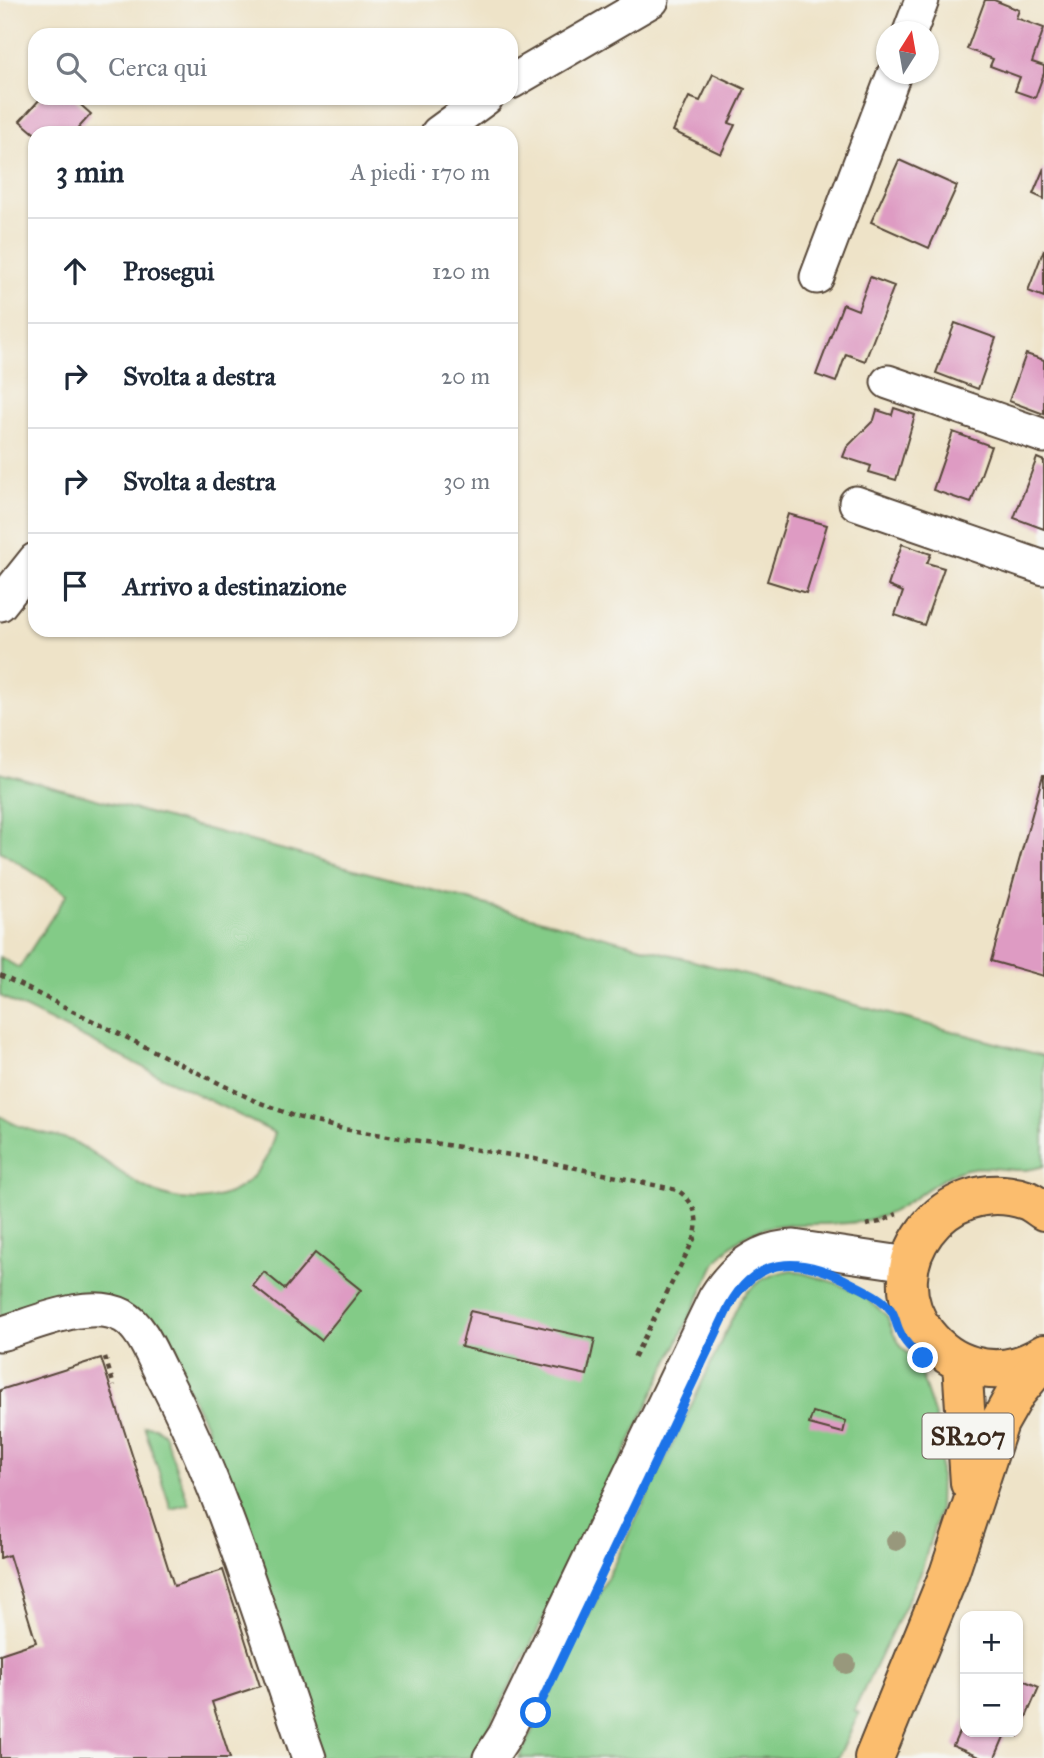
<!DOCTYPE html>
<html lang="it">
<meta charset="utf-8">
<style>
body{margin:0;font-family:"IM FELL Great Primer",serif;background:#f2f2f3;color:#1f2937}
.controls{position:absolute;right:21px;bottom:21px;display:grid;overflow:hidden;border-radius:14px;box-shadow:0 2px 5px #0004}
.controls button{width:63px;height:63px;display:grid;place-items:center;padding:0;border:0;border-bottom:2px solid #e0e1e3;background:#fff;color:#1f2937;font:35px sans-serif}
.compass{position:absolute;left:876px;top:21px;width:63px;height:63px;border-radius:50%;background:#fff;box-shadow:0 2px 5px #0004;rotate:11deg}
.stop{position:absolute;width:21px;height:21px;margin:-16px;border:5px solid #1a73e8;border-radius:50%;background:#fff}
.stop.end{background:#1a73e8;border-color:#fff;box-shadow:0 2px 7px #0008}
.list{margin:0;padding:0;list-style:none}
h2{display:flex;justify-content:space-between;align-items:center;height:91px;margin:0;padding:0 28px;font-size:30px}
h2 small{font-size:23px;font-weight:400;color:#747a83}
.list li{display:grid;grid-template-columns:46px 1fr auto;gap:21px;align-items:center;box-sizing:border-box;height:105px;padding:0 28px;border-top:2px solid #e0e1e3}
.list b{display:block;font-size:26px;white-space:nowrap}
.list em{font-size:23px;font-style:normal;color:#747a83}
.icon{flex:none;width:38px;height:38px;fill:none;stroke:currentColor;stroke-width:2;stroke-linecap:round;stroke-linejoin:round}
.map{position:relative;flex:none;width:1044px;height:1758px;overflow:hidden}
.search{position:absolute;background:#fff;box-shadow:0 2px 5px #0004;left:28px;top:28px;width:490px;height:77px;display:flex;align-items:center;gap:18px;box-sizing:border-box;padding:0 24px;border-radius:21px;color:#747a83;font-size:26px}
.panel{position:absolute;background:#fff;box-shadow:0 2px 5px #0004;left:28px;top:126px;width:490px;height:511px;border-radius:21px}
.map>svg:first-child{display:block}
.green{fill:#83cb87;stroke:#5f7a52;stroke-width:2}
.building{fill:#de9bc3}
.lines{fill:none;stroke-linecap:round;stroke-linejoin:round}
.minor-casing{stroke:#564638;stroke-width:37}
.major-casing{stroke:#564638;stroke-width:42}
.path{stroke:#564638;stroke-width:4.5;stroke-dasharray:5 5;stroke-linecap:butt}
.minor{stroke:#fff;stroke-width:33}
.major{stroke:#fbbd6e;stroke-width:38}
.tree{fill:#98987c}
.route{stroke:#1a73e8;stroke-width:9}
.labels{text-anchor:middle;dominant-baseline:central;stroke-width:7;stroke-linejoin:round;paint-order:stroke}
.shield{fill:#f6f6f2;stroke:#73675e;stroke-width:2}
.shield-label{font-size:26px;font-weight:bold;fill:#3b2a1e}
</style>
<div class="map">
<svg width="1044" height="1758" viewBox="0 0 1044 1758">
<rect width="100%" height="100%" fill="#f6f6f2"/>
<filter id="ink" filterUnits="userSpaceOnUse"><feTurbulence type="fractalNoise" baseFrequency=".0143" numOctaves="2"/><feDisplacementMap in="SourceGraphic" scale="14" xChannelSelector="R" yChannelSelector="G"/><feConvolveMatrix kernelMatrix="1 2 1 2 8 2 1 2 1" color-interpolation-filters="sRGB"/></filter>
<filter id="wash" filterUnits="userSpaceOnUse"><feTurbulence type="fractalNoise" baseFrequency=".00686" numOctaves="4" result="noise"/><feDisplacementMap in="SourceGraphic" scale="28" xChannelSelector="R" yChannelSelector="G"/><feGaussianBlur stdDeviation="1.57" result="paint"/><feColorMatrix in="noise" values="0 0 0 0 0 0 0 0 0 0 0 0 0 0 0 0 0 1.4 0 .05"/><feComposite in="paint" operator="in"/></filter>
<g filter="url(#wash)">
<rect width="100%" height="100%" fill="#eee3c8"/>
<g class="green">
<path d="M0,773l1044,283v110c-7,2 -14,4 -21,4 -22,1 -41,-7 -63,1 -31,11 -52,38 -84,47 -60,17 -118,-15 -161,46l-108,226 -128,259 -10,9h-150l-114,-335 -46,-90 -21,-20 -138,5v-202c11,7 22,12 35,15 14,4 28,5 41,12 24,13 44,31 68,44 42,22 97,18 122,-29 4,-7 6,-17 9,-25l-275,-137v-39l19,11 48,-74 -67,-43z"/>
<path d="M792,1270l44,13 28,13 23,20 6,17 10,16 14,13 24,73 -2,76 -18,61 -67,138 5,3 -21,45h-319l164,-335 58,-124c15,-18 28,-25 51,-29z"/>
<path d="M144,1426l11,1 9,7 25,70 -18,5z"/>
</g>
<g id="blocks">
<g class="building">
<path d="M985,0h9l25,10 -3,8 28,10 -12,34 12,4v7l-9,25 -20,-7 5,-14 -30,-11 3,-7 -26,-10z"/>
<path d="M713,74l32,15 -16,34 6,2 -14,29 -48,-23 16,-34 11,4z"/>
<path d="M41,98h32l18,16 -17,19h-40l-14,-12z"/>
<path d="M899,160l58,26 -28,62 -58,-26z"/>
<path d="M1044,168v31l-11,-5z"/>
<path d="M1044,249v48l-16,-6z"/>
<path d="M870,277l24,9 -29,75 -19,-7 -10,28 -20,-7 27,-71 15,6z"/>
<path d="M955,323l41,15 -18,51 -42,-16z"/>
<path d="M1026,354l18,6v54l-35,-13z"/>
<path d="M894,408l21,7 -19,65 -27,-8 2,-6 -28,-9 4,-10 27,-27 3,-10 15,5z"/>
<path d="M953,432l38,14 -20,57 -38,-13z"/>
<path d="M1037,458l7,3v68l-30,-11z"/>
<path d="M788,514l39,11 -21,68 -39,-12z"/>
<path d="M902,544l29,10 -4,9 17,5 -20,57 -29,-10 8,-23 -15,-6z"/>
<path d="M1043,775h1v201l-53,-15z"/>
<path d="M315,1253l46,37 -40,50 -68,-54 11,-14 21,17z"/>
<path d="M470,1311l125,28 -8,36 -126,-28z"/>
<path d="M101,1358l73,228 49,-16 37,116 -48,16 18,56h-230v-104l36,-12 -27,-87 -9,3v-168z"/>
<path d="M813,1412l33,9 -3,12 -34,-9z"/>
<path d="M1018,1678l21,9 -21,49 -7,-4h7z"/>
<path d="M965,1718v14h41l-11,26h-14l-28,-12z"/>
</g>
</g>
</g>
<g filter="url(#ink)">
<use href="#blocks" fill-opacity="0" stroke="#564638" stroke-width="2"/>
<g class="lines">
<g class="minor-casing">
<g id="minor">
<path d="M910,32l12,-32"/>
<path d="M511,82l141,-82"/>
<path d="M438,133l48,-35"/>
<path d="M817,277l77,-203"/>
<path d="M888,382l156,54"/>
<path d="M856,503l188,65"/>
<path d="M0,604l35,-44"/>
<path d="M0,1334c35,-10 88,-36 123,-18 19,11 28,37 38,56 65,122 102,256 148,386"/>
<path d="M490,1758l15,-23 210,-437c18,-29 43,-50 79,-51l115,17"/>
</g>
</g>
<g class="major-casing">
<g id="major">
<path d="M1044,1211c-6,-4 -12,-9 -18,-11 -81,-28 -153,66 -100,134 12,15 27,27 47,32 25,7 49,2 71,-12"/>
<path d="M962,1363l8,120"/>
<path d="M874,1758l75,-184 50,-151 17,-30 28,-34"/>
</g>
</g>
<g class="path">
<path d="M0,975l253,125 44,17 46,12 187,29 147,32c18,12 23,28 17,49l-60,119"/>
<path d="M866,1225l14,-3 17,-8"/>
<path d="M863,1289l16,11"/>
<path d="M105,1357l9,29"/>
</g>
<use href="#minor" class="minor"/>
<use href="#major" class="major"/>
</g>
<g class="tree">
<circle cx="896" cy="1541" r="10"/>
<circle cx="846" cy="1664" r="10"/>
</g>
</g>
<g class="lines" filter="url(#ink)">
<path class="route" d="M536,1713l193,-407c30,-55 78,-48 126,-21 12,6 28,14 36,25 4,5 5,14 8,20 5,13 14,20 24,28"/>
</g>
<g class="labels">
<rect class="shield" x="922.5" y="1413.5" width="91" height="45" rx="5"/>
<g class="shield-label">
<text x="968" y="1436">SR207</text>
</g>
</g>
</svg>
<div class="controls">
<button>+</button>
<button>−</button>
</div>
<svg class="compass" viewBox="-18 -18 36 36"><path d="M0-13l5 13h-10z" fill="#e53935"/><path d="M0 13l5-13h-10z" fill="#747a83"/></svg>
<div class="stop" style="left:536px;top:1713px"></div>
<div class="stop end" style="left:923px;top:1358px"></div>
<div class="search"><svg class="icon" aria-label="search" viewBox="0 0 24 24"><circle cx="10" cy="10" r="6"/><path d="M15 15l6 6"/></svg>Cerca qui</div>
<section class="panel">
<h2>3 min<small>A piedi · 170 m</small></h2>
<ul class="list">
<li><svg class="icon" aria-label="ahead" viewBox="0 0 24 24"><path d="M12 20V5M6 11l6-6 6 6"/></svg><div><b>Prosegui</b></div><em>120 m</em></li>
<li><svg class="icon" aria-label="right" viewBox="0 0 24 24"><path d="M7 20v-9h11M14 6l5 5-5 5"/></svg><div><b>Svolta a destra</b></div><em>20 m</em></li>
<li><svg class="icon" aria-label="right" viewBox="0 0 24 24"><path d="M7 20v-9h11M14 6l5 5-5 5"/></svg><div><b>Svolta a destra</b></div><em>30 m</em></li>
<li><svg class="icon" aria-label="arrive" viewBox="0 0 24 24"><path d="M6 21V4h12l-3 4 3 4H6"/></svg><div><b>Arrivo a destinazione</b></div></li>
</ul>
</section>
</div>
